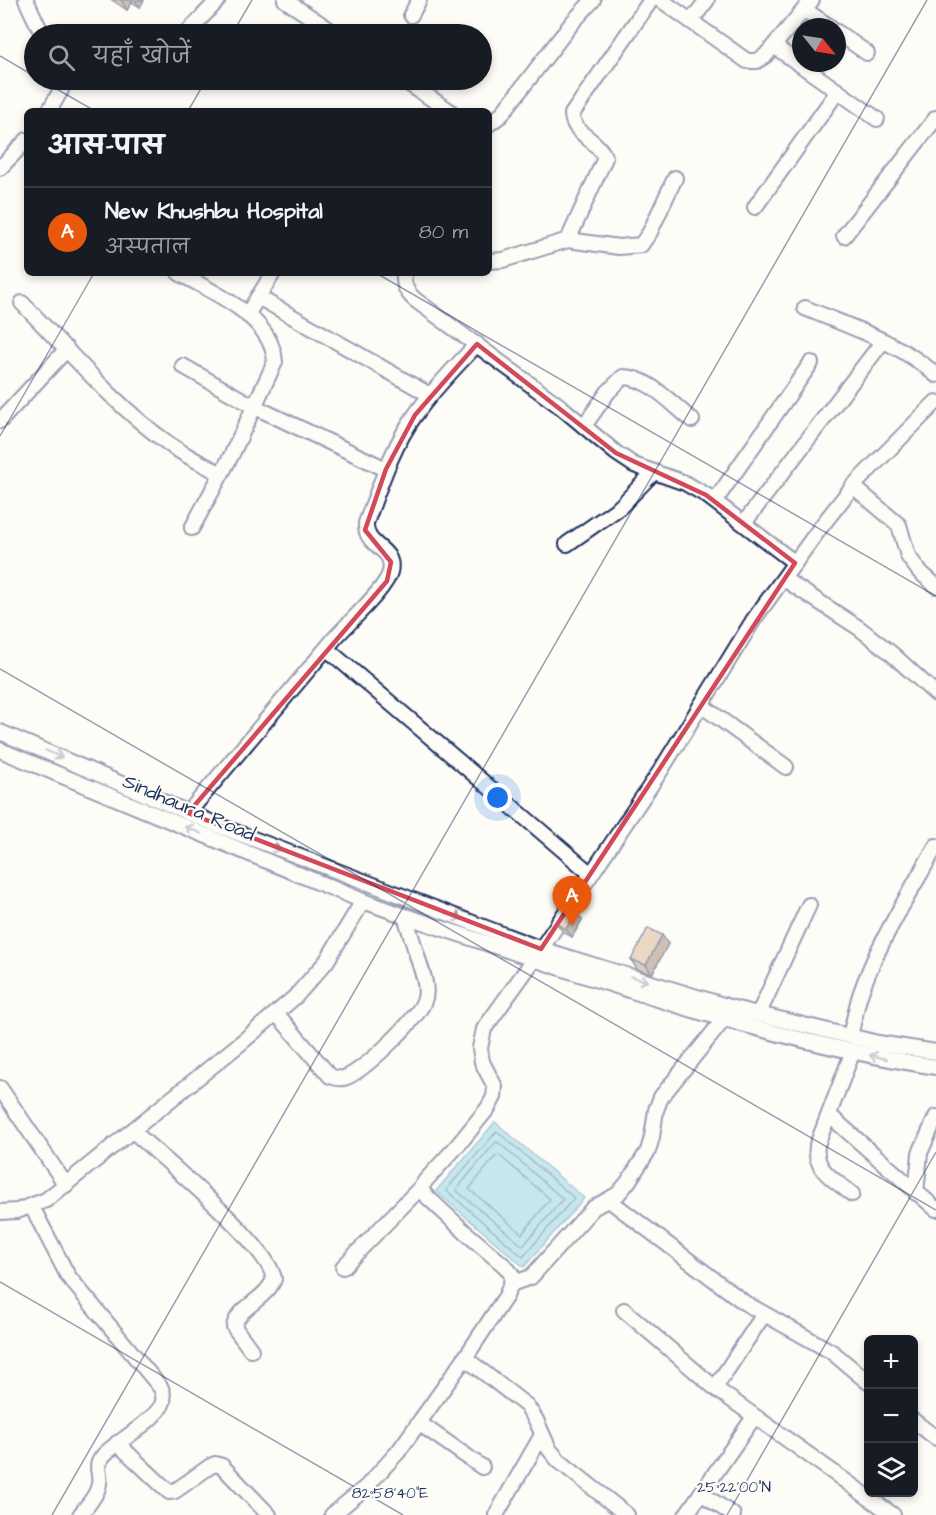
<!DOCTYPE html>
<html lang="hi">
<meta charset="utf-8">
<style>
body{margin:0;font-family:"Architects Daughter","Playpen Sans Deva",sans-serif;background:#242831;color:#f1f3f6}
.controls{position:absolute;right:18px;bottom:18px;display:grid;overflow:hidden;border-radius:9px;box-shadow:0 3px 9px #0003}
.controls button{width:54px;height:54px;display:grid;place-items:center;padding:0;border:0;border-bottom:2px solid #363941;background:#171b24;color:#f1f3f6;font:30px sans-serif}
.compass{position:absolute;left:792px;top:18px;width:54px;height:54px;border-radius:50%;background:#171b24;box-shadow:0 3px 9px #0003;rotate:120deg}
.you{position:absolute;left:498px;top:798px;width:21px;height:21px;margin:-15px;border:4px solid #fff;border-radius:50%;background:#1a73e8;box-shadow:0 0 0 9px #1a73e833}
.badge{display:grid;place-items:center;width:39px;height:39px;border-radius:50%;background:#ea580c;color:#fff;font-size:20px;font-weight:700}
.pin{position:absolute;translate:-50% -50px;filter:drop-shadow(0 2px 3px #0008)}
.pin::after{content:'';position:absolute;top:32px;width:21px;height:18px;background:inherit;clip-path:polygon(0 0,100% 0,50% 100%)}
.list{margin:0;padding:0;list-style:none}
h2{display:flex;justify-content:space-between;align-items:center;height:78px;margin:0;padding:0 24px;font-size:26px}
h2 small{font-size:20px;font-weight:400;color:#9ea1a6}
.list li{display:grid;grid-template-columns:39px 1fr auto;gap:18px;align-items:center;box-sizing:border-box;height:90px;padding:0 24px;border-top:2px solid #363941}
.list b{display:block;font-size:22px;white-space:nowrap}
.list p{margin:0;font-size:20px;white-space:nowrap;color:#9ea1a6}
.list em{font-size:20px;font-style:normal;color:#9ea1a6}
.icon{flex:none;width:33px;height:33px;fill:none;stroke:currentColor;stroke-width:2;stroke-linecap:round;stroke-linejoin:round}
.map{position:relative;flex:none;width:936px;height:1515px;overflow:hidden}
.search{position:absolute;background:#171b24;box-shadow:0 3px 9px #0003;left:24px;top:24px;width:468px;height:66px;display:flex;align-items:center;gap:15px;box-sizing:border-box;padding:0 21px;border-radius:33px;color:#9ea1a6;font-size:22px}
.panel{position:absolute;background:#171b24;box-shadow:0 3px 9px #0003;left:24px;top:108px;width:468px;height:168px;border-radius:9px}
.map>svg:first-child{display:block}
.water{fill:#82cfe2;stroke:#598fad;stroke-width:1.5}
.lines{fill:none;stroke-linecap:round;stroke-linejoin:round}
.shore{stroke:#446f93;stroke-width:1.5}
.minor-casing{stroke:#1b2f5e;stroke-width:18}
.minor{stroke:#fdfcf7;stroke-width:14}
.wall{fill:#b79573;stroke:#1b2f5e;stroke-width:1.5}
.shaded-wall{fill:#95795e;stroke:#1b2f5e;stroke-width:1.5}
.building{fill:#d5ad86;stroke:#1b2f5e;stroke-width:1.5}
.oneway{stroke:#8c96aa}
.marked{fill:none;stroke:#d1495b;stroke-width:4.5;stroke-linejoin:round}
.ticks{fill:none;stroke:#1b2f5e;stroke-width:1.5;stroke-opacity:0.45}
.labels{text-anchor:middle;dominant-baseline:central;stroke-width:4.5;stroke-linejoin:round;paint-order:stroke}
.street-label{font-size:20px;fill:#1b2f5e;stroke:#fdfcf7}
.ticks-label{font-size:15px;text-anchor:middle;fill:#1b2f5e;stroke:#fdfcf7;stroke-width:4.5;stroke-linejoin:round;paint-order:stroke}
</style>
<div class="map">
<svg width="936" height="1515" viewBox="0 0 936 1515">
<rect width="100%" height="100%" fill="#fdfcf7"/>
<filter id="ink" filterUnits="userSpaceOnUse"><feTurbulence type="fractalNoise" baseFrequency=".0167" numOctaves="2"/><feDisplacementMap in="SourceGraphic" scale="12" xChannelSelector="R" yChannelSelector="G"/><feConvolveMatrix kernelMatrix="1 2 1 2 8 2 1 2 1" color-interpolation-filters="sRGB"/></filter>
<g filter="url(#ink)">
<path class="water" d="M495,1122l89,76 -60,69 -88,-76z"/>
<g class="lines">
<g class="shore">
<path d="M497,1131l77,67 -51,59 -77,-67z"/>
<path d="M498,1142l65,57 -40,47 -67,-56 39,-47z"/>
<path d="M499,1155l51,44 -28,35 -53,-45 27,-33z"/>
</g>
<g class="minor-casing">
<g id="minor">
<path d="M26,0l16,34"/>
<path d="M285,0l51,34"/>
<path d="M661,0l86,61h10l9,-6 46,-55"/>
<path d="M805,10l25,17"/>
<path d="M411,15l8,-15"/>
<path d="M691,21l16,-21"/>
<path d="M837,32l30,21"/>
<path d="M186,34l32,-34"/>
<path d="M774,46l103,73"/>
<path d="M403,80l47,31"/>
<path d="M49,111l12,-21v-10"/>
<path d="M489,124l12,-9 71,-92 21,-23"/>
<path d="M0,168l27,-28"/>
<path d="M755,207l83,-116"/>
<path d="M844,236l92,-118"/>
<path d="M568,240l37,-82c-7,-19 -33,-24 -33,-44l79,-114"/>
<path d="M489,261l14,-1 65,-20 51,7 22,-2 9,-13 25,-54"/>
<path d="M179,273c34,20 93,43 96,89l-43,92 -40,74"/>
<path d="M404,273c-1,12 2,18 10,26l147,108 55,46 18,12 51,18 21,12 89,68"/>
<path d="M258,297l172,98"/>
<path d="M22,303c47,48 92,102 147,141 16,12 35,20 52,30"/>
<path d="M805,308c45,19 94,34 131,67"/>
<path d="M247,315l26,-42"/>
<path d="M183,366l72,41 131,62"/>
<path d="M0,421l67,-72"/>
<path d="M584,426l24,-34 15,-15c26,0 50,28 69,43"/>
<path d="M853,486l46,39 9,31 11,15 17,15"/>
<path d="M715,501l96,-138"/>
<path d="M744,523l139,-182"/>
<path d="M567,544l53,-37 33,-34"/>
<path d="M784,579l75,49 32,25 45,41"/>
<path d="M327,649l264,225"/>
<path d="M701,705l85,62"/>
<path d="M0,732l222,95 319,122 192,59 145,35 58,9"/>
<path d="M0,750l363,151 42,15c173,57 351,123 531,151"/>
<path d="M188,813c49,-58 98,-117 147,-175 13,-15 51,-49 55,-66 6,-25 -26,-24 -24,-49 14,-37 26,-76 50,-109 17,-25 40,-47 61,-70"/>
<path d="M541,949l120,-179 93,-151 66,-91 33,-42 83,-84"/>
<path d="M276,1013l54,63c5,2 9,3 14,2 18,-5 74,-59 80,-77 3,-7 2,-15 0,-23l-19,-62"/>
<path d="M759,1013l50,-108"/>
<path d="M850,1035c4,-13 6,-27 10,-40 18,-53 49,-100 76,-149"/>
<path d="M0,1088l66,97"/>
<path d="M829,1115l107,94"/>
<path d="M133,1131c29,27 136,114 141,148 -8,21 -37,28 -40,48l17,23"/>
<path d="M916,1193l4,-40 16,-36"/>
<path d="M852,1194c-17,-14 -39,-24 -35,-49l36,-94"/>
<path d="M609,1200l136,103 87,49 36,30"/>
<path d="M32,1207l36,69 93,112c2,5 3,9 2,14 -4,15 -42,38 -55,49 -19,17 -4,20 -10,37 -3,10 -12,19 -18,27"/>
<path d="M0,1212l17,-1 29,-11 196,-158 53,-45 31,-35 37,-61"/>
<path d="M343,1267l79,-81"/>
<path d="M511,1284l20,-7 62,-69 25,-14 10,-12 20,-31 4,-14 4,-27 5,-13 64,-79"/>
<path d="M624,1310l91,78 178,127"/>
<path d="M465,1358l62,48 9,14 13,29 10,12 68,54"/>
<path d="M715,1388l49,-74"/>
<path d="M914,1421l22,17"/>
<path d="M419,1423l63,44"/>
<path d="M117,1443l52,49 6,-1 34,-24 6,-3 7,2 47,49"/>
<path d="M701,1493l32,22"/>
<path d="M332,1515l34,-28 32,-35 67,-94 41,-62 5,-12 1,-9 -6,-8 -41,-35 -44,-41 1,-5 4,-6 32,-35 30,-37 6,-11 1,-10 -13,-25 -2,-14 4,-19 51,-71"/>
<path d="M496,1515l46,-80"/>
<path d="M686,1515l68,-98"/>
</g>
</g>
<use href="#minor" class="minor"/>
</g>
<g class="wall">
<path d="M112,0h32l-4,7 -8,-5 -5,8z"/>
<path d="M582,920l-10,17 -9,-5 -6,-8z"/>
<path d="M668,944l-16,30 -15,-5 -6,-9z"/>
</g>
<g class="shaded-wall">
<path d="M121,0h10l1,2 -5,8z"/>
<path d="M135,0h9l-4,7z"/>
<path d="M576,911l6,9 -10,17 -6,-8z"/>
<path d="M662,935l6,9 -16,30 -6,-9z"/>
</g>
<g class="building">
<path d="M568,907l8,4 -10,18 -9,-5z"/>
<path d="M648,928l14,7 -16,30 -15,-5z"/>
</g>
<defs><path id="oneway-shaft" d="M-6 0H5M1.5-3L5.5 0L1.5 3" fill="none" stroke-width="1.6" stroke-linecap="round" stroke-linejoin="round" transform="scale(1.5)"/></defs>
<g class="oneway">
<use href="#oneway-shaft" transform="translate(54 754) rotate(23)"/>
<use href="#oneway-shaft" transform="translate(193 830) rotate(-157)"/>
<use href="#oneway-shaft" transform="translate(272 847) rotate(22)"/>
<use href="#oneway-shaft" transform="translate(454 916) rotate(21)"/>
<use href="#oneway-shaft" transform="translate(639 979) rotate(17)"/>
<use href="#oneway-shaft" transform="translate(878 1057) rotate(-166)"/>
</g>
</g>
<path d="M0 0H936V1515H0ZM477,344l139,109 90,42 89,68 -254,386 -353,-136 199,-232 4,-19 -26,-32 21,-61 29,-54z" fill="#fdfcf7" fill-opacity=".55" fill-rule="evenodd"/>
<path class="marked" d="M477,344l139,109 90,42 89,68 -254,386 -353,-136 199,-232 4,-19 -26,-32 21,-61 29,-54z"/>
<path class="ticks" d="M232,34l20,-34M0,56l34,20M41,80l54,31M188,111l18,-31M376,273l560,323M0,436l94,-163M0,669l936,541M0,1282l403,233M52,1515l875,-1515M727,1515l209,-363"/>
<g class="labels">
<g class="street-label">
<text transform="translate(189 808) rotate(23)">Sindhaura Road</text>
</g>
</g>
<g class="ticks-label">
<text x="734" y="1492">25°22'00"N</text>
<text x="390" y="1498">82°58'40"E</text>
</g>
</svg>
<div class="controls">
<button>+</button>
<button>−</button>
<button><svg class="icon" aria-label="layers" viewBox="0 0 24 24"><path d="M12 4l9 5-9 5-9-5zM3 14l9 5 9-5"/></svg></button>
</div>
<svg class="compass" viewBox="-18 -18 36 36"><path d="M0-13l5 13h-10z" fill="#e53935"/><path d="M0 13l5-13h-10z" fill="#9ea1a6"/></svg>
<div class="you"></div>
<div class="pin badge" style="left:572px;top:926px">A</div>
<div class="search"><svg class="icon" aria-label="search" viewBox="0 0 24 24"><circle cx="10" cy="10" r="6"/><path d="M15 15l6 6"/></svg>यहाँ खोजें</div>
<section class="panel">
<h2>आस-पास<small></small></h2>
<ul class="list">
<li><span class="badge">A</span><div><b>New Khushbu Hospital</b><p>अस्पताल</p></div><em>80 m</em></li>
</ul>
</section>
</div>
